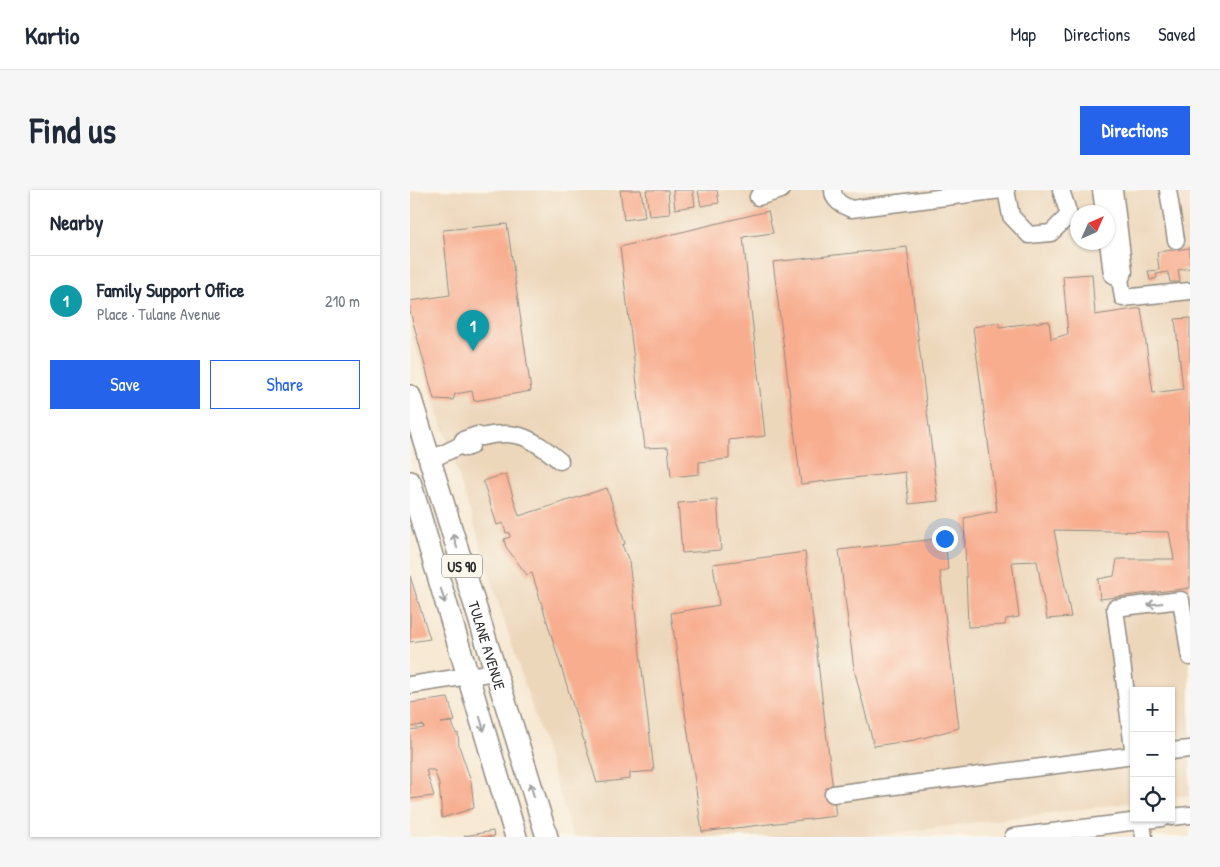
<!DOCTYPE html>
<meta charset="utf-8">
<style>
body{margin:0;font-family:"Patrick Hand",sans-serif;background:#f6f6f7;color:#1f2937}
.controls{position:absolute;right:15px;bottom:15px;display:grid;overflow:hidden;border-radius:0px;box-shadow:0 1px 4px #0004}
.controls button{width:45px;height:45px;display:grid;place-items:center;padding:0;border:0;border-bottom:1px solid #e0e1e3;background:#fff;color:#1f2937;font:25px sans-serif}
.compass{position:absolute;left:660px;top:15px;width:45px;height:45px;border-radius:50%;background:#fff;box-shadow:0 1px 4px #0004;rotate:45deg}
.you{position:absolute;left:534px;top:348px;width:18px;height:18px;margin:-12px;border:4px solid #fff;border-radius:50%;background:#1a73e8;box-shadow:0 0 0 8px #1a73e833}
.badge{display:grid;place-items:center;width:32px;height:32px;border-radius:50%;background:#2563eb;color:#fff;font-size:16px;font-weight:700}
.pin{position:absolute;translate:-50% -41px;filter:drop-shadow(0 1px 2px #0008)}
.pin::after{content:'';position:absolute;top:26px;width:18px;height:15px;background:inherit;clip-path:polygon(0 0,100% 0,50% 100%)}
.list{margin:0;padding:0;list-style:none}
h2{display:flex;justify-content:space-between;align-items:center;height:65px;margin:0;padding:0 20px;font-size:21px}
h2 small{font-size:16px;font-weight:400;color:#747a83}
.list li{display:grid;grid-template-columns:32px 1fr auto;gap:15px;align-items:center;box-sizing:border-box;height:90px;padding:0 20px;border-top:1px solid #e0e1e3}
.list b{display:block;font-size:19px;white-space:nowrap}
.list p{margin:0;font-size:16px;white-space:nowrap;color:#747a83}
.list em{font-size:16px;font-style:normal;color:#747a83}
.actions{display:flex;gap:10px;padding:15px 20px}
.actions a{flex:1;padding:11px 0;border:1px solid #2563eb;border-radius:0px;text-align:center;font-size:18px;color:#2563eb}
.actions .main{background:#2563eb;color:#fff}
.icon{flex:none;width:28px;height:28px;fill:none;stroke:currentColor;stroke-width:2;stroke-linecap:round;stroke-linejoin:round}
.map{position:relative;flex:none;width:780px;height:647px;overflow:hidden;border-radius:0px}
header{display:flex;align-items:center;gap:30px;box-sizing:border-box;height:70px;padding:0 25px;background:#fff;border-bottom:1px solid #e0e1e3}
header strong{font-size:24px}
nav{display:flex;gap:28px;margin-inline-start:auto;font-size:18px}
.intro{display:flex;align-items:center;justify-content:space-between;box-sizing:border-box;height:120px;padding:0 30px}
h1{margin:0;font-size:35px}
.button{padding:12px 22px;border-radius:0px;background:#2563eb;color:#fff;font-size:18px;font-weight:700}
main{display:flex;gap:30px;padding:0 30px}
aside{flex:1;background:#fff;border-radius:0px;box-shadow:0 1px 4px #0004}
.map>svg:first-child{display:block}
.built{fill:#edd7bb;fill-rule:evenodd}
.building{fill:#f8ad8f}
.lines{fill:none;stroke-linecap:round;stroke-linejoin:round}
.minor-casing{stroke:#918a80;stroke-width:19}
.major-casing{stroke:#918a80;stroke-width:24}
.minor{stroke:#fff;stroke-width:16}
.major{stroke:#fff;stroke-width:21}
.oneway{stroke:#a0a0a0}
.labels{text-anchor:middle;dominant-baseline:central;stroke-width:4;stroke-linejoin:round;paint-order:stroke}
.shield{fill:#fbf7ec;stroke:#696865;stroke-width:1}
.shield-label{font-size:14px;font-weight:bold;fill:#2b2b2b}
.street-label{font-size:15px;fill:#2b2b2b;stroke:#fbf7ec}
</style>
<header>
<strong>Kartio</strong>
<nav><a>Map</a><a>Directions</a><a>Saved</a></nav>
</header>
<div class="intro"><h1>Find us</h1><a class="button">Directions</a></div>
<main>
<aside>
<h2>Nearby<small></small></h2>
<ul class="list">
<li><span class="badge" style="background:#0f9aa8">1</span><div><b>Family Support Office</b><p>Place · Tulane Avenue</p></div><em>210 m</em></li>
</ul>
<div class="actions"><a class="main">Save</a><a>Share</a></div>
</aside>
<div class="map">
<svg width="780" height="647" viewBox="0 0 780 647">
<rect width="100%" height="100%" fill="#fbf7ec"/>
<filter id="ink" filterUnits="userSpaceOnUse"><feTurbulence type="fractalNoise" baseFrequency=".02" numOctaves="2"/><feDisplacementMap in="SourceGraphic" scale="10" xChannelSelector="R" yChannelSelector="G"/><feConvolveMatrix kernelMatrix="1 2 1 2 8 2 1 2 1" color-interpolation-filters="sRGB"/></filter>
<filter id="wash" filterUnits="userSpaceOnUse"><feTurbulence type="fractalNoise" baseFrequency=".0096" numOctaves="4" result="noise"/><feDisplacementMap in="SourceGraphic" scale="20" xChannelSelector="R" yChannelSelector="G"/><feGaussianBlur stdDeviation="1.12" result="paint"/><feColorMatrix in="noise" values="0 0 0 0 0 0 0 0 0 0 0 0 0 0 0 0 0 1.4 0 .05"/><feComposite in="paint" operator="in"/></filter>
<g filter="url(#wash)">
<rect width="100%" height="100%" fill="#f7e9d4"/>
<path class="built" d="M17,0h763v605l-19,2v-106h-37v111l-269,35h-292l-139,-438 -24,-68v-139zM668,22h30v30h-30z"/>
<g id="blocks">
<g class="building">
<path d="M210,0h21l4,27 -21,3z"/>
<path d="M236,0h22l2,24 -21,2z"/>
<path d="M263,0h20l2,16 -20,3z"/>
<path d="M288,0h19l2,13 -18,3z"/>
<path d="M358,21l5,22 -30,4 22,199 -36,4v19l-30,3v12l-28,3 -3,-30 -23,1 -25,-201z"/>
<path d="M97,34l24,167 -57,10 -2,-10 -17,3 -2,6 -19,-1 -24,-88v-10l40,-6 -7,-65z"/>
<path d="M497,57l31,254 -29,3 -4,-32 -104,12 -28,-222z"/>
<path d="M780,58v20l-12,2 2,12h-10l-2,-10 -12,2 1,4 -7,2 -2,-9 11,-1 -2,-18z"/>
<path d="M682,84l3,41 46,-7 12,85 30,-4 -8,-70 15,-1v270l-90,11 -2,-20 16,-3 3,-17h57l-5,-27 -115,-2 17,87 -24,2 -10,-58 -25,1 7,55 -13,2 -1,6 -37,2 -4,-109 33,-7 -24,-184 26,-5v5l50,-6 2,18 17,-5 -5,-58z"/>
<path d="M96,284l13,42 88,-28 18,56 -3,1 7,16 25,210 -24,2v6l-33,4 -65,-210 -5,2 -21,-28 -2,-8 6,-2 -1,-5 -3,1 -3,-10 -6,2 -14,-44z"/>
<path d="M307,310l4,50 -39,3 -4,-50z"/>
<path d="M535,348l3,31 -8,3 19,156 -44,12 -41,6 -20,-77 -15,-119z"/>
<path d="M395,362l31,264 -134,16 -31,-219 48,-8 -6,-41z"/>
<path d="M0,386l20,63 -20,3z"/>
<path d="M38,508l7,23 -14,2 11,-1 4,12 2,-1 1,13 12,35 3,27 -32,10 -3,-34 -5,-14h-8l8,26 -24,3v-69l14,-2 -1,-3 -13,2v-24z"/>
<path d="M83,641l1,6h-29l-1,-1z"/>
</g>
</g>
</g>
<g filter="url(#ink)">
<use href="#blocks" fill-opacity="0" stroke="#918a80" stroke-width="1"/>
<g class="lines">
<g class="minor-casing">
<g id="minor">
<path d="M423,0c0,11 9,15 18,19l150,-19"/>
<path d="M596,0l5,26 18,19 22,-2 18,-18 -8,-25"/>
<path d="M691,0l3,22"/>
<path d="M758,0l8,50"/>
<path d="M348,7l23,-7"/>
<path d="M698,52l4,32 8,5 4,-7 -10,-82"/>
<path d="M710,89l3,19 67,-7"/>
<path d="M51,255l2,-5 14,-5 5,2c36,-9 51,2 78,24"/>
<path d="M20,270l31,-15 5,3 5,-2"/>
<path d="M0,495l85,-13"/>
<path d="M761,561l19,-2"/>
<path d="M724,566l-19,-148 66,-8 9,57"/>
<path d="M423,604l301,-39"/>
<path d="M761,627l19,-2"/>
<path d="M731,628l3,19"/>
<path d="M603,647l149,-19"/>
</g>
</g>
<g class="major-casing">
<g id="major">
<path id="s1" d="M0,206l137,441"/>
<path d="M0,292l106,355"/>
</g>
</g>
<use href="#minor" class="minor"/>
<use href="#major" class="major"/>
</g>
<defs><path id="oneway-shaft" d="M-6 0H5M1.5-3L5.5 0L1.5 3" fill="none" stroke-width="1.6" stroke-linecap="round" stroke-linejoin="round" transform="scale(1.25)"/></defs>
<g class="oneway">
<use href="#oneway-shaft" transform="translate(45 351) rotate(-107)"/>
<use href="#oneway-shaft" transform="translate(33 406) rotate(74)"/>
<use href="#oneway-shaft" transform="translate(745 414) rotate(173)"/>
<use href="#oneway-shaft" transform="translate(72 534) rotate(73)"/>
<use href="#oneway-shaft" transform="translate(122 600) rotate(-107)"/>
</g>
</g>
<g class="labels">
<rect class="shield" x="32" y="364.5" width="40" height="23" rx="4"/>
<g class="shield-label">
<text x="52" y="376">US 90</text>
</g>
<g class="street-label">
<text stroke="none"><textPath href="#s1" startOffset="261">TULANE AVENUE</textPath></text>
</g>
</g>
</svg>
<div class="controls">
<button>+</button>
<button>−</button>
<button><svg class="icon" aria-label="locate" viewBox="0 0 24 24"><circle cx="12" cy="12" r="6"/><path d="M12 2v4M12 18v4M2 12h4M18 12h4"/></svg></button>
</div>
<svg class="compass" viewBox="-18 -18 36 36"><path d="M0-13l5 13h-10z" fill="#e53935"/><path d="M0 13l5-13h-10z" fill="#747a83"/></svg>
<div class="you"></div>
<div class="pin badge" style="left:63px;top:161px;background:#0f9aa8">1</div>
</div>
</main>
